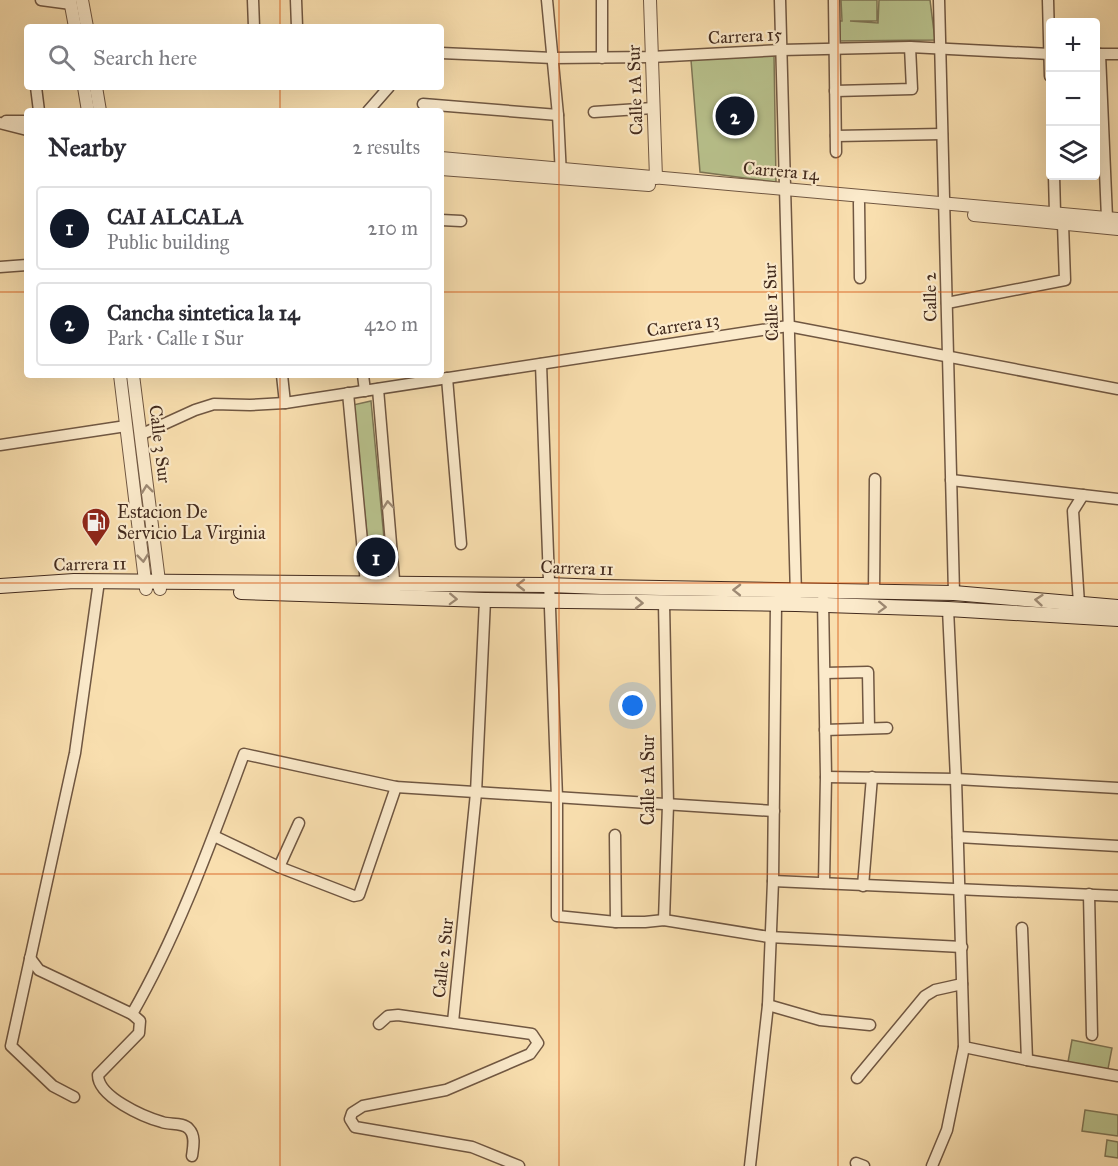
<!DOCTYPE html>
<meta charset="utf-8">
<style>
body{margin:0;font-family:"IM FELL Great Primer",serif;background:#f7f7f7;color:#2b2b33}
.controls{position:absolute;right:18px;top:18px;display:grid;overflow:hidden;border-radius:6px;box-shadow:0 6px 24px #0002}
.controls button{width:54px;height:54px;display:grid;place-items:center;padding:0;border:0;border-bottom:2px solid #e1e1e2;background:#fff;color:#2b2b33;font:30px sans-serif}
.you{position:absolute;left:633px;top:706px;width:21px;height:21px;margin:-15px;border:4px solid #fff;border-radius:50%;background:#1a73e8;box-shadow:0 0 0 9px #1a73e833}
.badge{display:grid;place-items:center;width:39px;height:39px;border-radius:50%;background:#111827;color:#fff;font-size:20px;font-weight:700}
.pin{position:absolute;translate:-50% -50%;border:3px solid #fff;box-shadow:0 2px 6px #0006}
.list{margin:0;padding:0;list-style:none}
h2{display:flex;justify-content:space-between;align-items:center;height:78px;margin:0;padding:0 24px;font-size:26px}
h2 small{font-size:20px;font-weight:400;color:#7c7c81}
.list li{display:grid;grid-template-columns:39px 1fr auto;gap:18px;align-items:center;box-sizing:border-box;height:84px;margin:0 12px 12px;padding:0 12px;border:2px solid #e1e1e2;border-radius:6px}
.list b{display:block;font-size:22px;white-space:nowrap}
.list p{margin:0;font-size:20px;white-space:nowrap;color:#7c7c81}
.list em{font-size:20px;font-style:normal;color:#7c7c81}
.icon{flex:none;width:33px;height:33px;fill:none;stroke:currentColor;stroke-width:2;stroke-linecap:round;stroke-linejoin:round}
.map{position:relative;flex:none;width:1118px;height:1166px;overflow:hidden}
.search{position:absolute;background:#fff;box-shadow:0 6px 24px #0002;left:24px;top:24px;width:420px;height:66px;display:flex;align-items:center;gap:15px;box-sizing:border-box;padding:0 21px;border-radius:6px;color:#7c7c81;font-size:22px}
.panel{position:absolute;background:#fff;box-shadow:0 6px 24px #0002;left:24px;top:108px;width:420px;height:270px;border-radius:6px}
.map>svg:first-child{display:block}
.green{fill:#b9c38e;stroke:#7e7656;stroke-width:1.5}
.lines{fill:none;stroke-linecap:round;stroke-linejoin:round}
.minor-casing{stroke:#705742;stroke-width:13}
.tertiary-casing{stroke:#705742;stroke-width:14}
.secondary-casing{stroke:#422a1d;stroke-width:16}
.minor{stroke:#fbeacb;stroke-width:10}
.tertiary{stroke:#fbeacb;stroke-width:12}
.secondary{stroke:#fbeacb;stroke-width:14}
.oneway{stroke:#9e8a74}
.grid{fill:none;stroke:#d7540e;stroke-width:1.5;stroke-opacity:0.55}
.labels{text-anchor:middle;dominant-baseline:central;stroke-width:4.5;stroke-linejoin:round;paint-order:stroke}
.street-label{font-size:18px;fill:#422a1d;stroke:#fbeacb}
.poi-label{font-size:18px;fill:#422a1d;stroke:#fbeacb;text-anchor:start}
</style>
<div class="map">
<svg width="1118" height="1166" viewBox="0 0 1118 1166">
<rect width="100%" height="100%" fill="#f9dfaf"/>
<filter id="stains"><feTurbulence type="fractalNoise" baseFrequency=".00333" numOctaves="4"/><feColorMatrix values="0 0 0 0 .2 0 0 0 0 .09 0 0 0 0 .02 0 0 0 .5 -.17"/></filter>
<radialGradient id="worn" r=".72"><stop offset=".6" stop-color="#630" stop-opacity="0"/><stop offset="1" stop-color="#630" stop-opacity=".3"/></radialGradient>
<g class="green">
<path d="M841,0h36v21h-27l28,2 1,-23h51l5,40 -97,1 1,-20h3z"/>
<path d="M774,55l2,127 -76,-10 -9,-112z"/>
<path d="M371,401l16,169 -16,2 -18,-167z"/>
<path d="M1072,1040l40,8 -4,21 -40,-7z"/>
<path d="M1085,1110l33,5v21l-36,-5z"/>
<path d="M1107,1140l11,2v16l-13,-2z"/>
</g>
<g class="lines">
<g class="minor-casing">
<g id="minor">
<path d="M41,0l30,4"/>
<path d="M253,0l1,27"/>
<path d="M296,0l1,27"/>
<path d="M547,0l11,115 3,61"/>
<path d="M602,0v58"/>
<path d="M780,0l16,596"/>
<path d="M834,0l2,152"/>
<path d="M939,0l15,593"/>
<path d="M1048,0l2,76"/>
<path d="M441,53l112,5 98,-1 130,-7 129,-3 140,7"/>
<path d="M1096,54h22"/>
<path d="M1100,54l7,164"/>
<path d="M36,87l3,24"/>
<path d="M835,91l77,-2 -2,-42"/>
<path d="M423,104l135,11"/>
<path d="M368,111l21,-24"/>
<path d="M594,112l59,-4"/>
<path d="M6,121h21"/>
<path d="M0,123l27,7"/>
<path d="M836,136l106,-2"/>
<path d="M1054,176l1,37"/>
<path d="M859,203l1,75"/>
<path d="M441,220l20,1"/>
<path d="M0,267l27,-2"/>
<path d="M947,303l118,-23 -2,-56"/>
<path d="M541,364l16,434v118l59,6h29l19,-2 105,17 193,10"/>
<path d="M282,375l3,28"/>
<path d="M363,375l2,16"/>
<path d="M447,378l14,166"/>
<path d="M378,389l17,202"/>
<path d="M348,393l18,191"/>
<path d="M140,435l55,-25 19,-6 36,1 35,-2 503,-77 330,63"/>
<path d="M0,445l126,-19"/>
<path d="M951,480l167,19"/>
<path d="M874,592l1,-113"/>
<path d="M823,599l3,178 -2,106"/>
<path d="M664,603l4,202 -4,115"/>
<path d="M1079,604l-6,-93 10,-16"/>
<path d="M825,673l43,-1 1,56"/>
<path d="M825,730l62,-2"/>
<path d="M826,777l130,2 162,9"/>
<path d="M615,835l1,87"/>
<path d="M214,836l65,31 75,29 5,-1 37,-108"/>
<path d="M958,837l160,9"/>
<path d="M279,867l20,-44"/>
<path d="M773,881l345,15"/>
<path d="M863,886l9,-109"/>
<path d="M1089,894l3,141"/>
<path d="M1022,928l5,132"/>
<path d="M30,958l9,12 93,44 8,7 -1,12 -41,42c0,22 46,42 64,47 8,3 21,0 27,7 7,7 4,19 3,27"/>
<path d="M768,1005l52,15 50,5"/>
<path d="M132,1014c47,-82 79,-172 112,-260l152,33 378,24"/>
<path d="M453,1022l23,-229 9,-193"/>
<path d="M379,1024l9,-8 10,-1 134,19 6,9 -8,11 -84,36 -83,16 -11,7 -2,6 5,8 117,20 47,19"/>
<path d="M964,1047l63,13 91,16"/>
<path d="M857,1078l68,-82 10,-6 27,-6"/>
<path d="M74,1097l-21,-11 -42,-40 64,-293 24,-172"/>
<path d="M856,1163l8,3"/>
<path d="M750,1166l18,-161 5,-124 3,-277"/>
<path d="M932,1166l15,-36 17,-83 -8,-268 -8,-170"/>
</g>
</g>
<g class="tertiary-casing">
<g id="tertiary">
<path d="M70,0l5,27"/>
<path d="M82,0l5,27"/>
<path d="M650,0l6,178"/>
<path d="M84,87l4,24"/>
<path d="M96,87l4,24"/>
<path d="M441,158l677,61"/>
<path d="M441,169l208,16"/>
<path d="M974,215l144,14"/>
<path d="M120,375l26,214"/>
<path d="M133,375l27,214"/>
</g>
</g>
<g class="secondary-casing">
<g id="secondary">
<path d="M0,586l74,-5 475,4 52,2 353,6 164,14"/>
<path d="M241,592l244,8 311,4 152,5 170,10"/>
</g>
</g>
<use href="#minor" class="minor"/>
<use href="#tertiary" class="tertiary"/>
<use href="#secondary" class="secondary"/>
</g>
<defs><path id="oneway-chevron" d="M-2-3.5L2.5 0L-2 3.5" fill="none" stroke-width="1.6" stroke-linecap="round" stroke-linejoin="round" transform="scale(1.5)"/></defs>
<g class="oneway">
<use href="#oneway-chevron" transform="translate(147 489) rotate(-97)"/>
<use href="#oneway-chevron" transform="translate(388 505) rotate(-95)"/>
<use href="#oneway-chevron" transform="translate(143 558) rotate(84)"/>
<use href="#oneway-chevron" transform="translate(521 585) rotate(-180)"/>
<use href="#oneway-chevron" transform="translate(737 590) rotate(-179)"/>
<use href="#oneway-chevron" transform="translate(453 599) rotate(2)"/>
<use href="#oneway-chevron" transform="translate(1039 600) rotate(-175)"/>
<use href="#oneway-chevron" transform="translate(639 603) rotate(1)"/>
<use href="#oneway-chevron" transform="translate(882 607) rotate(2)"/>
</g>
<path class="grid" d="M280,0v27M559,0v1166M838,0v1166M280,87v24M0,292h27M441,292h677M280,375v791M0,583h1118M0,874h1118"/>
<defs>
<g id="fuel-pin" transform="scale(1.5)"><path d="M0 17L-7.5 6A9.5 9.5 0 1 1 7.5 6Z" fill="#8f2418" stroke="#fbeacb"/><path d="M-5.5-6h7V0h2V4h1.3V-2.5L3-4.5l.8-.8L6-3V5H2.5V1h-1V6h-7ZM-4.2-4.7v3.2H.2V-4.7Z" fill="#fff"/></g>
</defs>
<g fill-rule="evenodd">
<use href="#fuel-pin" x="96" y="522"/>
</g>
<g class="labels">
<g class="street-label">
<text transform="translate(745 36) rotate(-3)">Carrera 15</text>
<text transform="translate(635 90) rotate(-92)">Calle 1A Sur</text>
<text transform="translate(781 171) rotate(5)">Carrera 14</text>
<text transform="translate(930 297) rotate(-91)">Calle 2</text>
<text transform="translate(771 302) rotate(-92)">Calle 1 Sur</text>
<text transform="translate(683 325) rotate(-9)">Carrera 13</text>
<text transform="translate(160 444) rotate(83)">Calle 3 Sur</text>
<text transform="translate(90 564) rotate(-1)">Carrera 11</text>
<text transform="translate(577 568) rotate(2)">Carrera 11</text>
<text transform="translate(648 780) rotate(-90)">Calle 1A Sur</text>
<text transform="translate(443 958) rotate(-84)">Calle 2 Sur</text>
</g>
<g class="poi-label">
<text x="117" y="512">Estacion De<tspan x="117" dy="21">Servicio La Virginia</tspan></text>
</g>
</g>
<rect width="100%" height="100%" filter="url(#stains)"/>
<rect width="100%" height="100%" fill="url(#worn)"/>
</svg>
<div class="controls">
<button>+</button>
<button>−</button>
<button><svg class="icon" aria-label="layers" viewBox="0 0 24 24"><path d="M12 4l9 5-9 5-9-5zM3 14l9 5 9-5"/></svg></button>
</div>
<div class="you"></div>
<div class="pin badge" style="left:376px;top:557px">1</div>
<div class="pin badge" style="left:735px;top:116px">2</div>
<div class="search"><svg class="icon" aria-label="search" viewBox="0 0 24 24"><circle cx="10" cy="10" r="6"/><path d="M15 15l6 6"/></svg>Search here</div>
<section class="panel">
<h2>Nearby<small>2 results</small></h2>
<ul class="list">
<li><span class="badge">1</span><div><b>CAI ALCALA</b><p>Public building</p></div><em>210 m</em></li>
<li><span class="badge">2</span><div><b>Cancha sintetica la 14</b><p>Park · Calle 1 Sur</p></div><em>420 m</em></li>
</ul>
</section>
</div>
